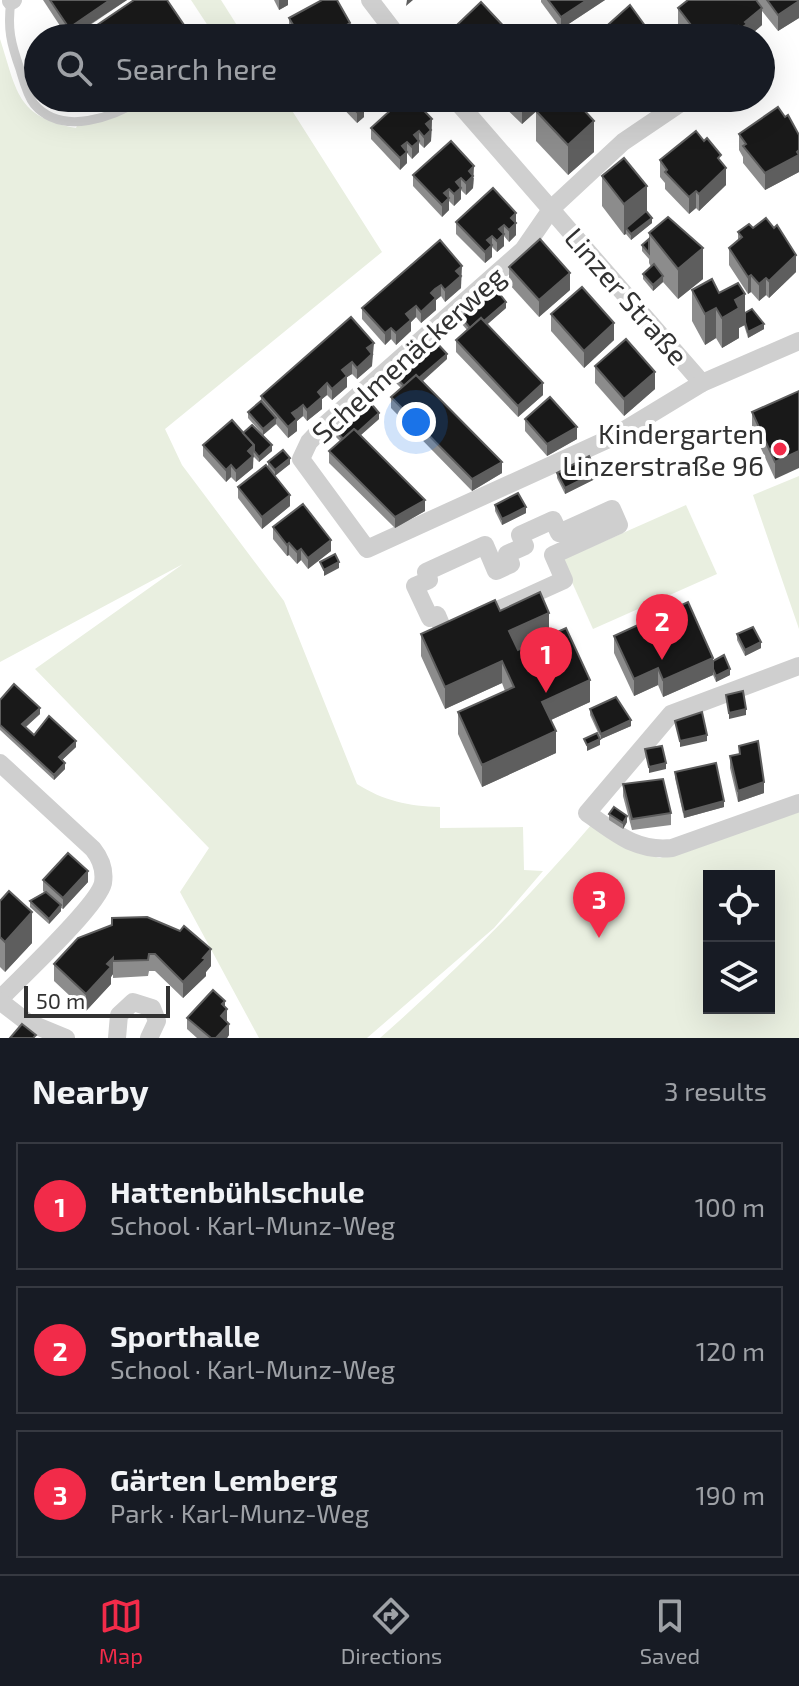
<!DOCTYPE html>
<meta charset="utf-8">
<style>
body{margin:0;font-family:"Exo 2",sans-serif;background:#20242c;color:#f1f3f6}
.controls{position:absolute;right:24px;bottom:24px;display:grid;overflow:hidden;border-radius:0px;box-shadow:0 8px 32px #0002}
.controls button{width:72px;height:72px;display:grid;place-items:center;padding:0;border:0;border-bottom:2px solid #363941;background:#171b24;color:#f1f3f6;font:40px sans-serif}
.scale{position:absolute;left:24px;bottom:20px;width:146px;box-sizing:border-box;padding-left:8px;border:4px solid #323232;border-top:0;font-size:22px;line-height:28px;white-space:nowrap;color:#323232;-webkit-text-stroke:6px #fff;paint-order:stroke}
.you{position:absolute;left:416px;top:422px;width:28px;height:28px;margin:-20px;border:6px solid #fff;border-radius:50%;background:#1a73e8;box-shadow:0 0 0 12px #1a73e833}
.badge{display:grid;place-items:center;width:52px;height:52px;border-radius:50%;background:#f22b49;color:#fff;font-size:26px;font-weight:700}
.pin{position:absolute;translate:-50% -66px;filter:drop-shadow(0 2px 4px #0008)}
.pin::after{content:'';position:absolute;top:42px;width:28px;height:24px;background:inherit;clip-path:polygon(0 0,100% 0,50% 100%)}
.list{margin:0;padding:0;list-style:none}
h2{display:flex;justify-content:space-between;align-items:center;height:104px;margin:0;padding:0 32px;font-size:34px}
h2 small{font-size:26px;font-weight:400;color:#9ea1a6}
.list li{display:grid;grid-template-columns:52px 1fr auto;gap:24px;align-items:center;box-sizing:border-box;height:128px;margin:0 16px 16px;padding:0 16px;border:2px solid #363941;border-radius:0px}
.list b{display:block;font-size:30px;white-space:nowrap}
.list p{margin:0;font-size:26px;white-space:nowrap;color:#9ea1a6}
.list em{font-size:26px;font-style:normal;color:#9ea1a6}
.icon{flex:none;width:44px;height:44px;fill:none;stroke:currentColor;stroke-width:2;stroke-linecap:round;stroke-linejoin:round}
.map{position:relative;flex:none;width:799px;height:1038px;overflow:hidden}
.search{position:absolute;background:#171b24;box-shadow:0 8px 32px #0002;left:24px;right:24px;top:24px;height:88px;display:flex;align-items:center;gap:20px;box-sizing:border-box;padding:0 28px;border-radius:44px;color:#9ea1a6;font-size:30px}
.sheet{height:536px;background:#171b24}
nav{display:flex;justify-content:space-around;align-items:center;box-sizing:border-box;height:112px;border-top:2px solid #363941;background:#171b24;font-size:22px;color:#9ea1a6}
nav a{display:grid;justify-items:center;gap:4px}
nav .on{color:#f22b49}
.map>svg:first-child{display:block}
.green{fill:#e9efe0;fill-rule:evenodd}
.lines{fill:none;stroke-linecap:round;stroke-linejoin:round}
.lane{stroke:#cfcfcf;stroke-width:9}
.street{stroke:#cfcfcf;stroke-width:18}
.wall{fill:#8c8c8c}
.shaded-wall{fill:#5e5e5e}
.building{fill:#191919;stroke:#5e5e5e;stroke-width:2}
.poi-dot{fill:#f22b49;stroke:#fff;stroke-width:3}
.labels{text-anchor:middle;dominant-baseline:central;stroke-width:8;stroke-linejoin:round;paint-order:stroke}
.street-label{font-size:28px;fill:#323232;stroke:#fff}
.poi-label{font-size:28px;fill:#323232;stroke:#fff;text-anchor:end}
</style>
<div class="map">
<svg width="799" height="1038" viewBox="0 0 799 1038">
<rect width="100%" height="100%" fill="#fff"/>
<g class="green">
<path d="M191,0h30l24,38h-29z"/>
<path d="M0,39c17,52 16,78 76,89l4,-10 36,-8 19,-12h149l98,154 -217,177 17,36 102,136 73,183c27,17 51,22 83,23v21l83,-1 1,43 19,1 -49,57 -127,110h-108l-79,-146 29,-44 -174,-179 148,-105 -183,98z"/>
<path d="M799,476v153l-46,-134z"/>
<path d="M686,505l31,69 -124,55 -31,-69z"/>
<path d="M799,809v229h-419c76,-67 146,-137 212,-214l48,29 20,5zM709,876h60v132h-60z"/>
</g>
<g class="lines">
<path class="lane" d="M11,1c-4,27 0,43 9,68 3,10 7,26 14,35 28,33 80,13 110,-6"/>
<g class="street">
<path d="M370,0l29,38"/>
<path d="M11,1l2,-1"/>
<path d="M454,98l248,285"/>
<path d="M688,98l-65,44 -71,66 -29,42 -196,173 -18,19 -8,17 66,90 246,-112 89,-54 97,-42"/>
<path d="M612,509l7,16 -66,30 11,25 -119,54 -8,-19 -7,3 -15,-32 14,-6 -3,-8 59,-27 11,26 15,-7 -4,-10 18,-8 -5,-11 33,-15 6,13z"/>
<path d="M799,666l-128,48 -84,99c29,20 49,39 85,35l127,-45"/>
<path d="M0,763l93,86c8,10 12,21 10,34 -5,23 -83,95 -103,116"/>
<path d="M0,1001l27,21 39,16"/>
<path d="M117,1038l2,-23 14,-13 19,6 5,13 -8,17"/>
</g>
</g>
<g class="wall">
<path d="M43,0h84l-56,38h-3z"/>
<path d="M274,0h14v5l-9,5z"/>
<path d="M541,0h64l-44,29 -20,-27z"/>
<path d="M688,0h111v18l-21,13 -16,-20v14l-15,13h-59l-10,-13v-17z"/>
<path d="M289,18l61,17 -3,3h-53l-5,-9z"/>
<path d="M457,25l52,13h-52z"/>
<path d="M333,98h43v8l-7,6 -5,-5v10l-7,6z"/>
<path d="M497,98h52v2l45,52 -26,23 -32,-34v-30l-14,13 -25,-24z"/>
<path d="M432,119l-1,22 -7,7 -5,-5v9l-7,7 -5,-6v10l-7,7 -29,-31v-11z"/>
<path d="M739,134l60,1v37l-34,18 -22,-27v-6l-4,-7z"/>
<path d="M660,160l61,2 5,23 -27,26 -3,-3 -7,6 -24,-25v-6l-5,-6z"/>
<path d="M413,175l61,3 -1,10 -7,7 -5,-5v9l-7,7 -5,-5v9l-7,7 -29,-31z"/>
<path d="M602,176l45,36 5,11 -21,17 -5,-6 -2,1 -22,-29z"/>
<path d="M516,213v22l-7,7 -5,-6v10l-7,6 -5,-5v10l-7,6 -29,-29v-12z"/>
<path d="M738,232l58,40 -27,26 -3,-3 -7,6 -8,-9 -3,2 -19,-29v-17l9,-8z"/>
<path d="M649,233l54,46 -25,20 -15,-17 -10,9 -10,-12v-5l8,-7 -2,-4v-4l-7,-8v-6l7,-6z"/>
<path d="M509,267l61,23 -31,27 -30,-33z"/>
<path d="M462,277l-1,1v10l-16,14 -4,-6 -5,4v10l-15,13 -5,-6 -5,5v9l-15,14 -5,-6 -6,6 -23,-26v-11z"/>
<path d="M692,290l27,3 45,36 -16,9 -4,-13 -5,3v10l-17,10 -6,-10 -11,7 -13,-24z"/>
<path d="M506,308l-19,16 56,71 -25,22 -62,-65v-12l11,-10 -6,-7v-6z"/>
<path d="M551,314l63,26 -30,28 -33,-37z"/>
<path d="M374,354l-2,2v10l-15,13 -5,-5 -5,3v10l-15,13 -5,-5 -5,4v10l-15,12 -4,-5 -6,5v10l-9,7 -12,-14 -13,11 -15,-17v-6l13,-11v-5z"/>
<path d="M447,359l-24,22 79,92 -30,18 -81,-83v-11l10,-9 -6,-6v-6z"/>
<path d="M595,366l60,23 -31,27 -29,-33z"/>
<path d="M799,391l-24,88 -23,-50v-17z"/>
<path d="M379,419l-18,16 64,76 -30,17 -66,-65v-12l11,-10 -6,-6v-6z"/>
<path d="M525,419l52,20 -30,17 -22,-25z"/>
<path d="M243,433l29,18 -13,11 -5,-5 -1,1v10l-17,14 -5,-5 -5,5 -23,-26v-11z"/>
<path d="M268,462l22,2 -15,11 15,31 -28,23 -24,-31v-11l30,-19z"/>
<path d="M557,473l40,5 -32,16 -8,-16z"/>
<path d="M495,505l31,8 -24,12 -7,-14z"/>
<path d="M273,527l58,24 -23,18 -7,-9 -4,4 -8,-9 -2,1 -14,-17z"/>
<path d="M500,611l49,24 41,67 -39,18 5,33 -74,34 -24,-53v-22l47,-21 -3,-8 -57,26 -24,-53v-22z"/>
<path d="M737,634l24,14 -16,8 -8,-16z"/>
<path d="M614,636l99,25 17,14 -14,7 -3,-7 -50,22 -5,-12 -24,11 -20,-43z"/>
<path d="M0,700l40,14 -14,13 8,8 42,12 -14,13 3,9 -11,11 -54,-50z"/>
<path d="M590,709l41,17 -30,13 -11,-24z"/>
<path d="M739,746l25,47 -26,9 -8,-34v-12l9,-2z"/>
<path d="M675,772l49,35 -40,11 -9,-40z"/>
<path d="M623,784l48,29v12l-39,5 -9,-34z"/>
<path d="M609,814l18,8 -4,7 -14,-9z"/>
<path d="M43,880l45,2 -25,27 -2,-1v3l-12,13 -19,-17v-6l14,-9 -1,-1z"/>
<path d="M0,901l32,42 -27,29 -5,-5z"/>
<path d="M78,938l133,28 -5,6v4l-23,22 -28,-27h-6l-1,5 -35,2v-4l-2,3v7l-25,27 -32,-30v-17z"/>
<path d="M225,1007l4,28 -2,3h-30l-10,-9v-11z"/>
</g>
<g class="shaded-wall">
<path d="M110,0h17l-58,38v-10z"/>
<path d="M279,0h9v5l-9,5z"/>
<path d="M407,0h6l-7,6z"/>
<path d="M587,0h18l-44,29v-12z"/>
<path d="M799,1v17l-21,13v-16z"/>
<path d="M762,8v17l-15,13h-7v-9l5,-7z"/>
<path d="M350,23v12l-3,3h-8l4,-11z"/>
<path d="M184,25v11l-3,2h-17z"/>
<path d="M738,26v12h-15z"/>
<path d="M361,98h3v19l-7,6v-11l2,-12z"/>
<path d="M372,98h4v8l-7,6v-11z"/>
<path d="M522,98h27v2l-27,24z"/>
<path d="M432,119l-1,22 -7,7v-11l2,-13z"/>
<path d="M594,121v31l-26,23v-30z"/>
<path d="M419,131v21l-7,7v-12l2,-12z"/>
<path d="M407,142v21l-7,7v-12l2,-12z"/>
<path d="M799,150v22l-34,18v-17z"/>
<path d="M474,166l-1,22 -7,7v-12l3,-12z"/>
<path d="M726,168v17l-27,26v-17z"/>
<path d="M461,178v21l-7,7v-12l2,-12z"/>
<path d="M647,186v30l-21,12v6l-2,1v-31z"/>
<path d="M449,189v21l-7,7v-12l2,-12z"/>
<path d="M696,191v17l-7,6v-17z"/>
<path d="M516,213v22l-7,7v-12l2,-12z"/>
<path d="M652,218v5l-21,17v-6z"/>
<path d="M504,225v21l-7,6v-11l2,-12z"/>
<path d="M492,236v21l-7,6v-11l2,-12z"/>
<path d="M703,248v31l-25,20v-30z"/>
<path d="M796,255v17l-27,26v-17z"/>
<path d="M462,266l-1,22 -16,14v-12l11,-19z"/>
<path d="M570,273v17l-31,27v-17z"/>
<path d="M751,275v17l-3,2v-17z"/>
<path d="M663,276v6l-10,9v-6z"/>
<path d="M766,278v17l-7,6v-17z"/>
<path d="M441,285v11l-5,4v10l-15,13v-11l10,-19z"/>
<path d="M745,294v31l-6,3v10l-17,10v-30l13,-18z"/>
<path d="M506,302v6l-33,29v-6z"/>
<path d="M416,306v11l-5,5v9l-15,14v-12l10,-19z"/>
<path d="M716,308v30l-11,7v-31z"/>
<path d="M614,323v17l-30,28v-17z"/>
<path d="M764,324v5l-16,9v-6z"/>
<path d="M391,328v11l-6,6v-12z"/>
<path d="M374,343l-2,23 -15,13v-11l10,-20z"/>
<path d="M447,354v5l-40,36v-6z"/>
<path d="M352,362v12l-5,3v10l-15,13v-11l10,-19z"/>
<path d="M655,372v17l-31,27v-17z"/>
<path d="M327,383v12l-5,4v10l-15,12v-11l11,-18z"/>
<path d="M543,383v12l-25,22v-11z"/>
<path d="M303,405v11l-6,5v10l-9,7v-11l4,-14z"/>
<path d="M379,413v6l-33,29v-6z"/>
<path d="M276,418v6l-13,11v-6z"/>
<path d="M577,427v12l-30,17v-12z"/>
<path d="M254,445l-1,23 -17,14v-11l12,-20z"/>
<path d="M272,445v6l-13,11v-5z"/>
<path d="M799,451v17l-24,11v-17z"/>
<path d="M290,458v6l-15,12v-6z"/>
<path d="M502,462v11l-30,18v-12z"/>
<path d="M231,465v12l-5,5v-12z"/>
<path d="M597,472v6l-32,16v-6z"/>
<path d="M290,495v11l-28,23v-12z"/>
<path d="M425,500v11l-30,17v-11z"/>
<path d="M526,507v6l-24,12v-6z"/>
<path d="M331,540v11l-23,18v-11z"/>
<path d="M289,543v12l-2,1v-11z"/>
<path d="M301,549v11l-4,4v-12z"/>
<path d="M339,562v6l-15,8v-6z"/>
<path d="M549,613v22l-40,18v-22z"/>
<path d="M761,642v6l-16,8v-6z"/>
<path d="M713,658v17l-50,22v-17z"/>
<path d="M502,661v22l-57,26v-22z"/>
<path d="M658,668v17l-24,11v-17z"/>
<path d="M730,669v6l-14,7v-6z"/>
<path d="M590,680v22l-48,22v-22z"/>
<path d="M40,708v6l-18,16v-6z"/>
<path d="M746,709v6l-17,4v-6z"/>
<path d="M631,720v6l-30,13v-5z"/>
<path d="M556,731v22l-74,34v-22z"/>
<path d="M707,735v6l-27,6v-6z"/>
<path d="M600,739v6l-13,6v-6z"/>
<path d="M76,741v6l-17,16v-6z"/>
<path d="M65,763v6l-11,11v-5z"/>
<path d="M666,763v6l-17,4v-6z"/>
<path d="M764,782v11l-26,9v-11z"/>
<path d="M724,801v6l-40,11v-6z"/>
<path d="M627,816v6l-4,7v-6z"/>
<path d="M88,871v11l-25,27v-11z"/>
<path d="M61,905v6l-12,13v-5z"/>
<path d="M32,912v31l-27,29v-30z"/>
<path d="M211,949v17l-5,6v4l-23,22v-16z"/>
<path d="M113,958v16l-2,3v7l-25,27v-17l21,-30z"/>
<path d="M225,1001v11l2,-3v11l-6,8 1,-24z"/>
<path d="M229,1024v11l-2,3h-11z"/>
</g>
<g class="building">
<path d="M50,0h60l-41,28z"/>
<path d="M134,0h33l17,25 -20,13h-86z"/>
<path d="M322,0h15l13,23 -7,4 4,7 -8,4 -4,-6 -6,3 2,3h-30l-12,-20z"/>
<path d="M548,0h39l-26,17z"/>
<path d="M688,0h68l6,8 -17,14 2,2 -7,5 -2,-3 -15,12h-22l-23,-30z"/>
<path d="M767,0h32v1l-21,14z"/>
<path d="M481,2l28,30 -7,6h-30l-15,-13z"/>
<path d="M630,5l21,29 -5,4h-64l14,-11 4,5z"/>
<path d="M344,98h17l-2,2 5,5 -7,7z"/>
<path d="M404,98h8l20,21 -6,5 5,6 -7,7 -5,-6 -5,4 5,6 -7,6 -5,-5 -5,4 5,6 -7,6 -29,-30z"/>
<path d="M550,98h23l21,23 -26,24 -32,-34z"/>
<path d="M778,107l7,10 3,-2 11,20v15l-2,2 2,3 -34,18 -22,-27 3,-2 -7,-10z"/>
<path d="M696,131l8,10 3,-3 14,17 -3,3 8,10 -27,26 -3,-3 -7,6 -24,-25 2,-2 -7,-10z"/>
<path d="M451,141l23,25 -5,5 4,5 -7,7 -5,-5 -5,4 5,6 -7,6 -5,-5 -5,4 5,5 -7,7 -29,-30z"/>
<path d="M624,158l23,28 -23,18 -22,-28z"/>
<path d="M493,188l23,25 -5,5 5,5 -7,7 -5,-5 -5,4 5,5 -7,7 -5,-5 -5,4 5,5 -7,7 -29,-30z"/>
<path d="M646,211l6,7 -21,16 -5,-6z"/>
<path d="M668,217l35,31 -25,21 -29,-36z"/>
<path d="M766,218l8,10 3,-3 19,30 -27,26 -3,-3 -7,6 -8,-9 -3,2 -19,-29 13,-11 -4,-5 11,-8 4,4z"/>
<path d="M540,239l30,34 -31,27 -30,-33z"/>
<path d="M649,239v14l-7,-8z"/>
<path d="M440,240l22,26 -6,5 5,5 -16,14 -4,-5 -6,4 -4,4 5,5 -15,14 -5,-6 -10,8 5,6 -15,13 -5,-5 -6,5 -23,-25z"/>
<path d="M654,264l9,12 -10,9 -10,-11z"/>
<path d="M712,279l7,14 19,-10 7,11 -10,6 4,8 -17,10 -6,-10 -11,6 -13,-24z"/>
<path d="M582,287l32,36 -30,28 -33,-37z"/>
<path d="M495,288l11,14 -22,19 -3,-3 -11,10 -9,-11z"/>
<path d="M752,309l12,15 -16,8 -3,-10v-9z"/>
<path d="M351,317l23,26 -7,5 5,6 -15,14 -5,-6 -10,8 5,6 -15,13 -5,-6 -9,9 4,5 -15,13 -4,-5 -5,4 -6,4 5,6 -9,8 -27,-31z"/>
<path d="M481,318l62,65 -25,23 -62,-66z"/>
<path d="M626,339l29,33 -31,27 -29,-33z"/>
<path d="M435,341l12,13 -28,24 -3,-3 -12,11 -9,-10z"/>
<path d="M416,375l86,87 -30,17 -81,-82z"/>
<path d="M799,391v60l-24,11 -23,-50z"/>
<path d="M550,397l27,30 -30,17 -22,-25z"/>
<path d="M368,400l11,13 -21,19 -4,-3 -11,10 -9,-10z"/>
<path d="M261,401l15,17 -13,11 -15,-17z"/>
<path d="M232,420l22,25 -6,6 5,5 -17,15 -5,-6 -5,5 -23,-25z"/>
<path d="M252,425l20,20 -13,12 -5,-6v-6l-11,-12z"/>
<path d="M354,429l71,71 -30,17 -66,-66z"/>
<path d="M283,450l7,8 -15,12 -7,-8z"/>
<path d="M589,456l8,16 -32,16 -8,-15z"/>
<path d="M266,465l24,30 -28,22 -24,-30z"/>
<path d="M518,493l8,14 -24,12 -7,-14z"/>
<path d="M303,504l28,36 -23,18 -7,-9 -4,3 -8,-9 -2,2 -14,-18z"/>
<path d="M335,554l4,8 -15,8 -4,-8z"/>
<path d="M540,592l9,21 -40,18 9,19 48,-22 24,52 -48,22 14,29 -74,34 -24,-53 56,-25 -12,-26 -57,26 -24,-53 74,-34 5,11z"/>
<path d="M688,602l25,56 -50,22 -5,-12 -24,11 -20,-43z"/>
<path d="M753,627l8,15 -16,8 -8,-16z"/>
<path d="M724,655l6,14 -14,7 -3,-7v-8z"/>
<path d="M14,684l26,24 -18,16 12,11 15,-19 27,25 -17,16 6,6 -11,12 -54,-50v-25z"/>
<path d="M743,691l3,18 -17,4 -3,-18z"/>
<path d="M616,697l15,23 -30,14 -11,-25z"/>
<path d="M702,712l5,23 -27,6 -5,-20z"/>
<path d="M597,733l3,6 -13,6 -3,-6z"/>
<path d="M758,741l6,41 -26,9 -8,-35 10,-2 -1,-8z"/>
<path d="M662,746l4,17 -17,4 -4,-18z"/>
<path d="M716,763l8,38 -40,11 -9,-40z"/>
<path d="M663,779l8,34 -39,6 -9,-35z"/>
<path d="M614,807l13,9 -4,7 -14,-9z"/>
<path d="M68,853l20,18 -25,27 -20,-18z"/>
<path d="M9,891l23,21 -27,30 -5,-5v-36z"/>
<path d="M46,892l15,13 -12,14 -19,-18z"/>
<path d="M147,917l33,14 4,-5 27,23 -8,9 3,1 -23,23 -28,-28h-6l-1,6 -35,1v-3l-6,6 4,3 -25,27 -32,-30 24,-26 34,-13v-7z"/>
<path d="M213,990l12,11 -3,3 5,5 -6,7 8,8 -13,14h-5l-24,-20z"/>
<path d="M22,1024l14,11 -3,3h-23z"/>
</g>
<circle class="poi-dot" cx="780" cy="449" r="8"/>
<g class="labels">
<g class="street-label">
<text transform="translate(627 296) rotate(49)">Linzer Straße</text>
<text transform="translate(408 354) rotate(-42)">Schelmenäckerweg</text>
</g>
<g class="poi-label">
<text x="764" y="433">Kindergarten<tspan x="764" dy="32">Linzerstraße 96</tspan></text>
</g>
</g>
</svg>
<div class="controls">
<button><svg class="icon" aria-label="locate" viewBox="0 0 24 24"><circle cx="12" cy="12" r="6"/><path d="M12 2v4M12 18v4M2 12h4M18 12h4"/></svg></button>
<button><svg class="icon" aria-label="layers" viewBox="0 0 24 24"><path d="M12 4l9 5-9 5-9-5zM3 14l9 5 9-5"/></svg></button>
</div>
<div class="scale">50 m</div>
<div class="you"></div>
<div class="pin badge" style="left:546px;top:693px">1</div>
<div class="pin badge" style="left:662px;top:660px">2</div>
<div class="pin badge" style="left:599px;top:938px">3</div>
<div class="search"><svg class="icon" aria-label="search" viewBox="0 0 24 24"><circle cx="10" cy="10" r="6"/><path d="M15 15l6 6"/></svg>Search here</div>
</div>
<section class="sheet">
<h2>Nearby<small>3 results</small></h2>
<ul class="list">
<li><span class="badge">1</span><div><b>Hattenbühlschule</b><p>School · Karl-Munz-Weg</p></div><em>100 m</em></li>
<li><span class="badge">2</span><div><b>Sporthalle</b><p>School · Karl-Munz-Weg</p></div><em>120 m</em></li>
<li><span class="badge">3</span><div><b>Gärten Lemberg</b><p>Park · Karl-Munz-Weg</p></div><em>190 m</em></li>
</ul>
</section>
<nav>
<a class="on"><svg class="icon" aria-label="map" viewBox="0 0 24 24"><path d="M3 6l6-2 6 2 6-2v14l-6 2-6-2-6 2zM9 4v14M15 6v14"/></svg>Map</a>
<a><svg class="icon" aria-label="directions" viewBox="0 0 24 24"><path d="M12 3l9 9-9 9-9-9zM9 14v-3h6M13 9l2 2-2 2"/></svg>Directions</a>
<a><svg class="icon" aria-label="saved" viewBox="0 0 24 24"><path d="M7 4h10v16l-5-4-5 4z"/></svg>Saved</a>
</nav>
